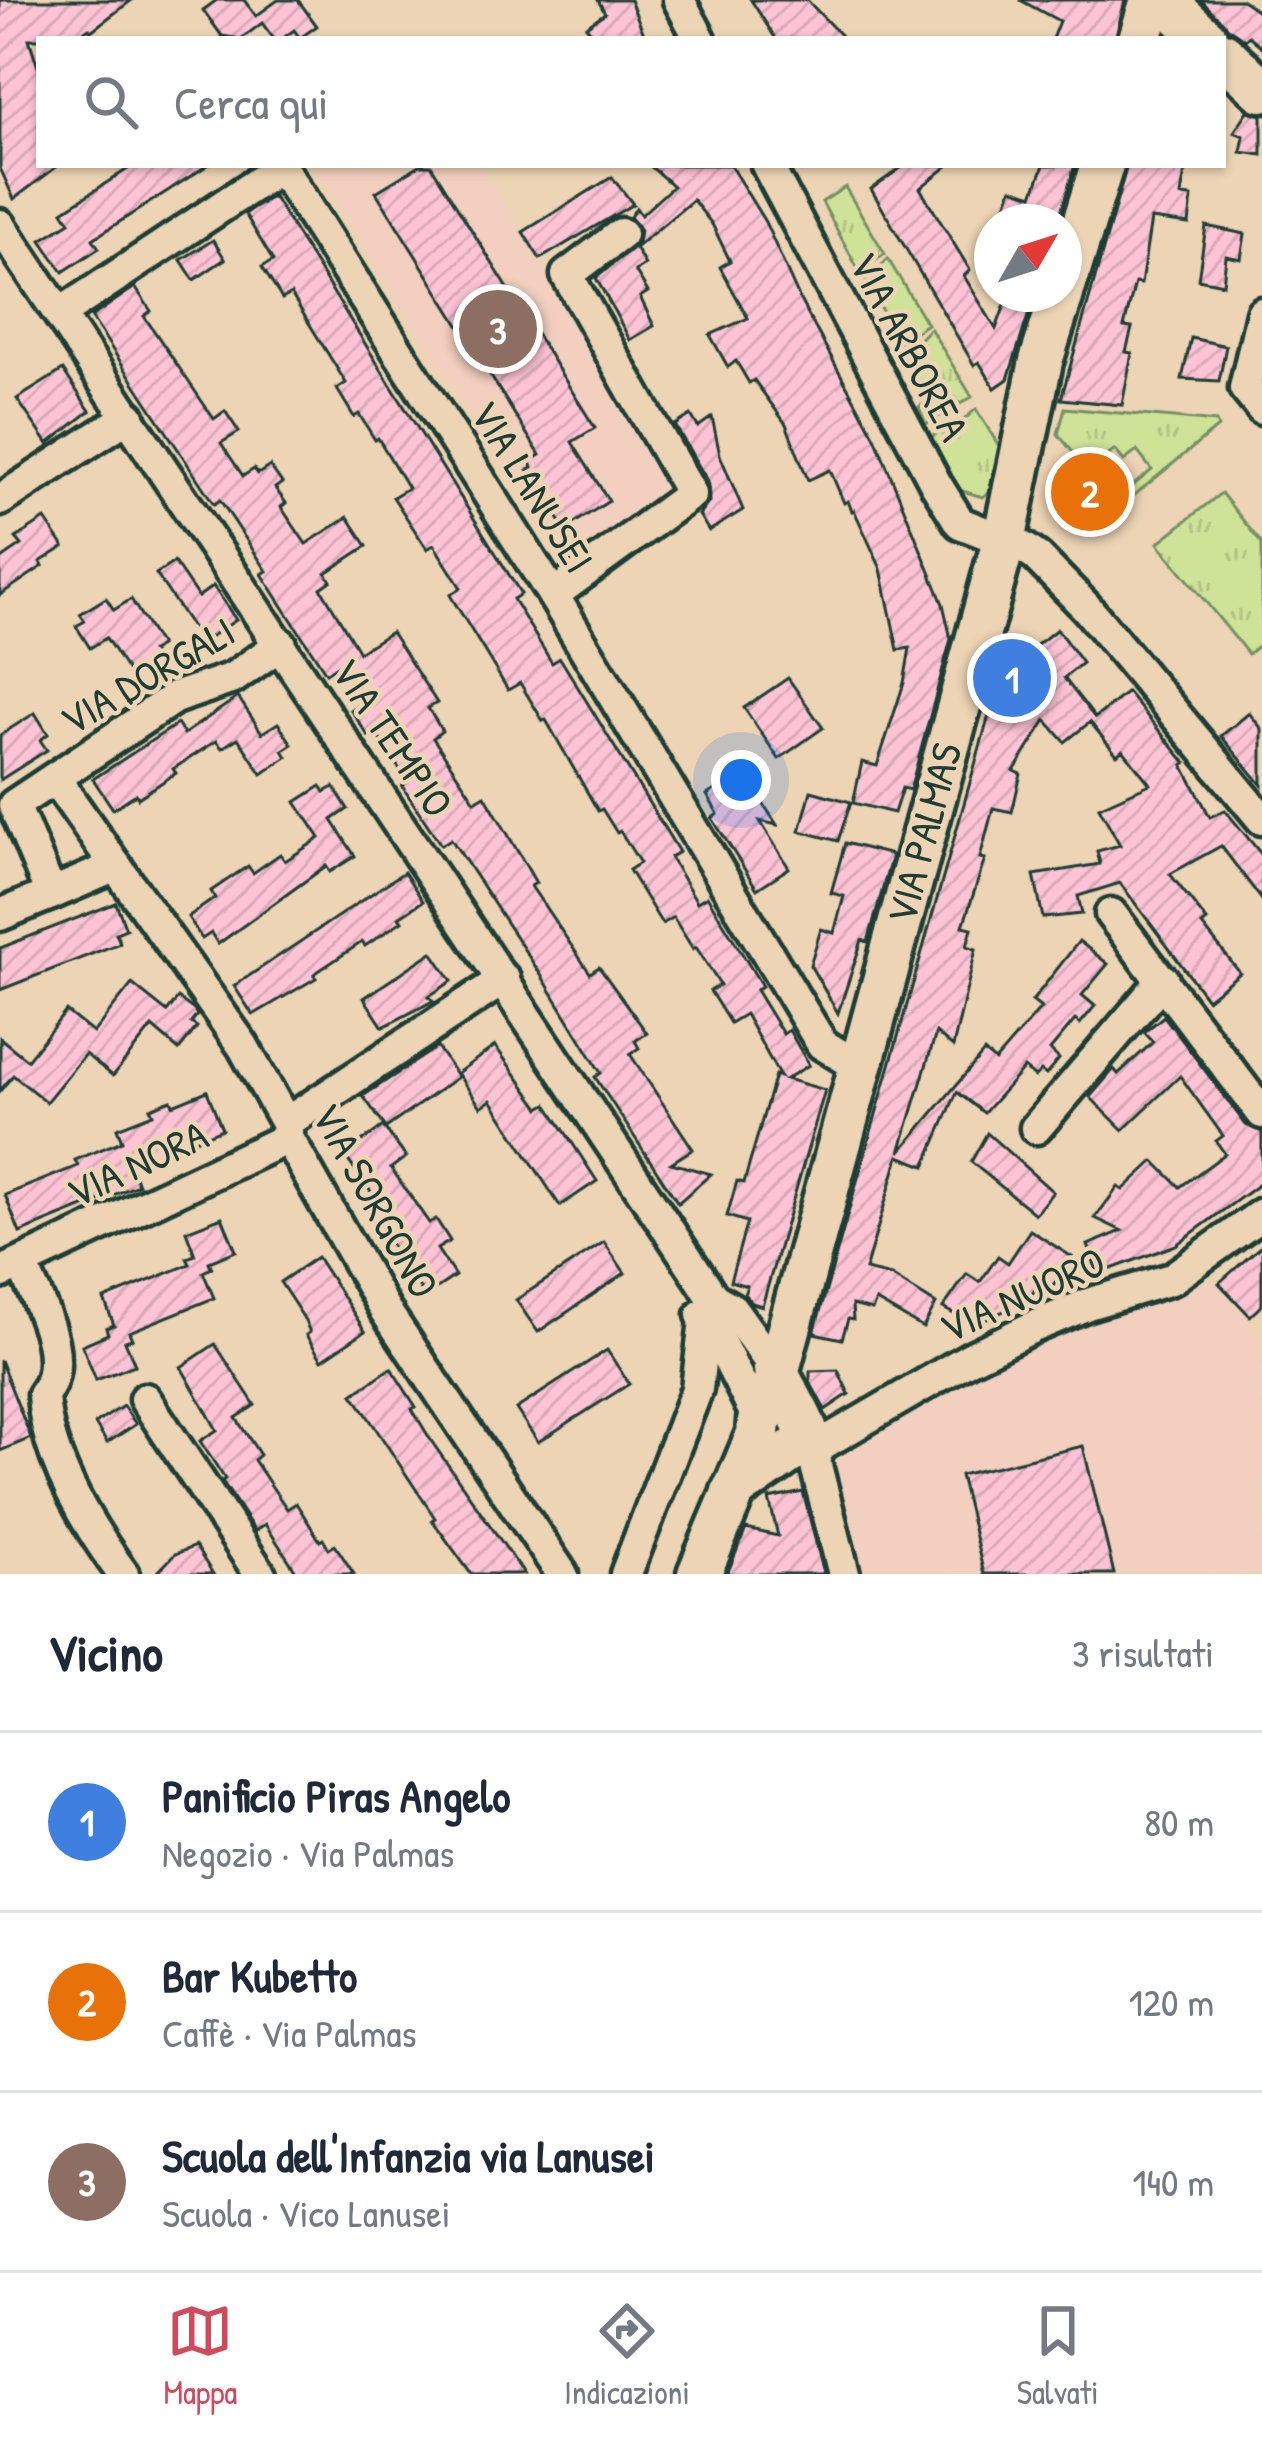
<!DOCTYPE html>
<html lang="it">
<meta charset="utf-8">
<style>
body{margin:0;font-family:"Patrick Hand",sans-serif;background:#f6f6f7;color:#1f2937}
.compass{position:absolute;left:974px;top:204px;width:108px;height:108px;border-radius:50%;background:#fff;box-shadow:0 3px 9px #0004;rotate:51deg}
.you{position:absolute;left:741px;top:780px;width:42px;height:42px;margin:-30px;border:9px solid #fff;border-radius:50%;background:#1a73e8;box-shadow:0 0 0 18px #1a73e833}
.badge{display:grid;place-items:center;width:78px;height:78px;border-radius:50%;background:#d1495b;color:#fff;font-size:39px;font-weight:700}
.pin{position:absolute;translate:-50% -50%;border:6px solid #fff;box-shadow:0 3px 12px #0006}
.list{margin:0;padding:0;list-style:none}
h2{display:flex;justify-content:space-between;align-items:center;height:156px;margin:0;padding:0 48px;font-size:51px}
h2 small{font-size:39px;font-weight:400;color:#747a83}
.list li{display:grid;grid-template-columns:78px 1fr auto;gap:36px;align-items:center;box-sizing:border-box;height:180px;padding:0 48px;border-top:3px solid #e0e1e3}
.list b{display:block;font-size:45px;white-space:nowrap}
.list p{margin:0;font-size:39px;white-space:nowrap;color:#747a83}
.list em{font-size:39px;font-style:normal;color:#747a83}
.icon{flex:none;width:66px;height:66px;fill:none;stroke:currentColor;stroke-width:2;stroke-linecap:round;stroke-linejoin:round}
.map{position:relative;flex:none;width:1262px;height:1574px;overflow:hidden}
.search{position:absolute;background:#fff;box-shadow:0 3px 9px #0004;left:36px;right:36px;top:36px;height:132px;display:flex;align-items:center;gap:30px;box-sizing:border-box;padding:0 42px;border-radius:0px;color:#747a83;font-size:45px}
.sheet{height:696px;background:#fff}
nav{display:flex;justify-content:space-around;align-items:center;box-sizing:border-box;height:168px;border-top:3px solid #e0e1e3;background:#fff;font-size:33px;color:#747a83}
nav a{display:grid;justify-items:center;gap:6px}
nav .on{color:#d1495b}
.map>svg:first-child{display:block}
.built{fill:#f2cfbf}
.grass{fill:url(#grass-tufts);stroke:#769066;stroke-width:3}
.building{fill:url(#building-hatch);stroke:#1f3d34;stroke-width:3}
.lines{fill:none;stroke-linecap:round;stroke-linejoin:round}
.street-casing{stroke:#1f3d34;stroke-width:39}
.secondary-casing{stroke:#1f3d34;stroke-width:51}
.street{stroke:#edd4b5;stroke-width:30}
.secondary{stroke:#edd4b5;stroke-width:42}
.labels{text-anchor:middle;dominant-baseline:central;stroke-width:9;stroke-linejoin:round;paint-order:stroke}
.street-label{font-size:42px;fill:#1f3d34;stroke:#edd4b5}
</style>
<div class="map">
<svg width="1262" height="1574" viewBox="0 0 1262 1574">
<defs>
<pattern id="grass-tufts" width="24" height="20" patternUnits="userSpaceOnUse" patternTransform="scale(3)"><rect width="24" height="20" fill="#cee398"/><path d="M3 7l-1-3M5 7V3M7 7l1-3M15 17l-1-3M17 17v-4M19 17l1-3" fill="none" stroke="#b0c484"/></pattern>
<pattern id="building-hatch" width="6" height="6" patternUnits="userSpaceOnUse" patternTransform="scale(3)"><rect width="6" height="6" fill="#fec4d6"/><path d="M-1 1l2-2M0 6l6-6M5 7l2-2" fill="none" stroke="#d9a9b8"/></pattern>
</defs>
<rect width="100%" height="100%" fill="#edd4b5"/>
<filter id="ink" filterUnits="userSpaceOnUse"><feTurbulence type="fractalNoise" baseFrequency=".00833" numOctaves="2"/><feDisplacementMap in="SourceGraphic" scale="24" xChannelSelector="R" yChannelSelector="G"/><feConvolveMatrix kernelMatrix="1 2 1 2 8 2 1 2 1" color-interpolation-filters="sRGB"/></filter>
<g filter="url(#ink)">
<g class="built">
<path d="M324,165h156l197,321 -114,74 -247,-389z"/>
<path d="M1194,1263l68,72v239h-418l-32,-124z"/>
</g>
<g class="grass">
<path d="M845,187l40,67 -26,17 -37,-69z"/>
<path d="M888,259l39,65 -28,19 -36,-68 6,-3 3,3z"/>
<path d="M930,328l42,69 -12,7 -5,-6 -12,8 2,7 -19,11 -7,-17 7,-5 -28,-54 9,-5 4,5z"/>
<path d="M1065,408l151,14 2,5 -92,75 -6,-6 32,-26 -15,-19 -13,10 -9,-11 -27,21 -30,-37z"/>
<path d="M976,409l23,37 -10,46 -6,5 -24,-7 -29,-52 21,-14 4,4z"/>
<path d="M1221,493l41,51v99l-14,11 -90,-111z"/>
</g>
<g class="building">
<path d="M0,0h132l-41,31 -2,-3 -16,11h-44l10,31v95h20l-45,34 -14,-31z"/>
<path d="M217,0h27l12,16 22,-16h20l19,26 -17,12 -6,-8 -12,9h-8l-12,-16 -21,16 -19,-3 -19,-26z"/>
<path d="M598,0h32l16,39h-50l-10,-13 19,-13z"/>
<path d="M751,0h56l37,39h-68z"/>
<path d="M1020,0h105l-10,39h-63l7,-18z"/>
<path d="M1201,0h41l20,14v33l-13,-11 -4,4 -16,-11z"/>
<path d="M1248,111l14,4v40l-21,-3 3,-16 -10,-4z"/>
<path d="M134,165h74l-115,74 6,9 -36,24 -22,-32 29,-18 -7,-11z"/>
<path d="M420,165h11l164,263 -23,14 37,59 -44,28 -37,-59 5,-3 -3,-6 10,-6 -164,-263z"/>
<path d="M649,165h81l35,57 36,80 74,135 68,167 8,35 -41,151 -8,-2 -8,25 -41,-10 9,-41 15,4 27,-83 6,-35 -12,2 -17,-81 -27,-59 -2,1 -4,-10 -4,2 -14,-33 -22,10 -22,-56 -32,-44 -5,3 -13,-22 -8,6 -18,-32 38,-17 -28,-51 10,-6 -18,-37 -19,-24 -58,48 10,17 -10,6 13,21 -8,5 14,29 -24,14 -34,-62 42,-35 2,-13 -10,-13 6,-9 5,7 32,-29z"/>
<path d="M905,165h44l-29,23 50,82 -6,6 32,53 13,-35h26l-27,85 -13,9 -16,-26 -5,3 -103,-176z"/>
<path d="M1044,165h31l-17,57h-58l12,-34 21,7z"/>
<path d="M1127,165h59l-5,31 11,1 -3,27 -38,-5 -10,65 -6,-1 -11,44 8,1 -6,24 6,1 -10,52 -61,-6z"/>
<path d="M612,177l21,27 -93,55 -17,-27z"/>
<path d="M273,196l248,398 -8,5 39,64 8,-5 119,194 -9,5 27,45 10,-6 55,90 -6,4 27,44 6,-4 20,35 -23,14 39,11 -63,216 -10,-3 -8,-9 3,-8 -17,-5 17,-59 -20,-6 10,-35 7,2 31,-108 5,2 -35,-63 -15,9 -20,-32 10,-6 -24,-38 -3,2 -20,-32 -11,7 -33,-54 11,-7 -20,-32 -3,2 -15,-24 -4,2 -52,-91 -3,1 -23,-38 -12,7 -58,-95 11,-7 -27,-43 -7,4 -34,-52 15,-9 -30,-50 -3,2 -16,-26 -5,3 -17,-28 9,-6 -55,-89 -9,5 -20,-32 11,-6 -28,-47z"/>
<path d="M1206,226l39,8 -4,25 -15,-3 -3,28 -25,-5z"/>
<path d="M213,240l12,19 -31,21 -13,-20z"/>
<path d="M135,287l16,24 -7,5 70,103 11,-8 14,21 -18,11 22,33 11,-7 4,5 12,-8 12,17 -7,5 11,15 -5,4 25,37 42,-27 19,29 -41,27 5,8 -10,7 38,64 32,-20 46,71 -9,5 14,23 -9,7 42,63 10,-6 51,88 -5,3 59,87 9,-6 48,66 -12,8 4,7 -9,6 63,95 -22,14 40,11 -33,29 -83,-126 6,-4 -58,-95 -92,-139 -10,6 -39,-59 6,-4 -33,-50 -7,4 -17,-26 13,-9 -24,-37 -14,9 -64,-99 5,-3 -47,-71 -6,4 -123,-187z"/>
<path d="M1191,338l35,8 -7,35 -37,-2z"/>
<path d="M63,370l27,41 -42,33 -31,-45z"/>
<path d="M691,415l7,12 14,-10 8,38 23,55 -34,21 -10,-16 10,-13 -1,-20 -33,-57z"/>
<path d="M1111,460l15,18 -58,47 -15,-19z"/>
<path d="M45,519l19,28 -24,15 3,4 -43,29v-35l22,-15 -6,-7z"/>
<path d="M174,562l24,35 15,-11 23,34 -34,22 -46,-68z"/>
<path d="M106,598l8,12 17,-11 29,47 -9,5 4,7 -25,17 -24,-37 -16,10 -14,-22 9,-5 -5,-7z"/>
<path d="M1057,629l25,34 -18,15 31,40 32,-26 59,71 -3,2 27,52 15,-7 37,45v45l-41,-54 -51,28 37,47 -5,4 38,48 -33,26 -87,-116 -42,13 4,18 -39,4 -9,-43 66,-11 -3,-13 23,-6 -21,-38 51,-23 -27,-34 -6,5 -27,-33 -25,20 -19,-22 -32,51 7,3 -9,38 -19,-4 -13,50 5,1 -22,67 9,2 -5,18 9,3 -23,98 -17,-14 -36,119 84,-100 11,9 46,-53 -9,-7 47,-60 29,23 -26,31 13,11 -15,18 -5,-4 -25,30 9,9 -13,16 -5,-4 -6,6 -11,-9 -40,45 -27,-21 -32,74 -26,-10 -34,114 26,6 45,28 -13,24 -47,-27 -4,9 -20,-5 1,15 -5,-1 -6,20 -28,-6 187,-660z"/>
<path d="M788,678l35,50 -44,31 -35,-51z"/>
<path d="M238,697l24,36 16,-10 14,21 -9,6 4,7 -25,17 -24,-36 -16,10 -6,-7 -43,28 3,4 -38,25 -2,-4 -23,15 -20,-30 84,-55 7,10z"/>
<path d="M35,713l13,21 -8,6 7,10 -47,30v-45z"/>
<path d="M1249,713l13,16v56l-41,-49z"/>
<path d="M743,772l34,53 -17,-4 29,47 -32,21 -45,-71 6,-4 -11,-19z"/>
<path d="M321,786l4,6 9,-5 14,22 -16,11 23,36 -25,16 -4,-6 -108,78 -7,-11 -9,6 -14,-22 27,-19 -4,-7 37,-25 5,7 27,-19 5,7 35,-23 -24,-36z"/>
<path d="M811,791l40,11 -13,39 -38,-10z"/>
<path d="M845,843l47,12 -24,87 -6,-2 -24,73 -28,-48 11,-36 13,4 10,-37 -13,-3z"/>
<path d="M404,872l19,29 -24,16 3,4 -37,25 -3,-4 -48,32 2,4 -63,37 -19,-29z"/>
<path d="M116,903l10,26 -10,4 4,10 -120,47v-42z"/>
<path d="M432,952l20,29 -23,15 4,5 -50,26 -19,-29z"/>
<path d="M132,984l35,28 11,-14 16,12 3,5 -6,8 6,4 -18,23 -27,-23 -39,49 -28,-22 -39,48 -33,-27 -13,16v-53l27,22 39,-49 27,22z"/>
<path d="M1164,1016l82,109 16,7v50l-86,63 -78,29 -10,-29 34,-14 -27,-13 23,-31 5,3 31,-29 26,26 45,-33 -9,-13 7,-5 -43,-60 -57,54 -33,-33 24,-28 4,5 35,-32 -9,-10z"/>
<path d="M495,1046l45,62 7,-4 50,77 -37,25 -69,-106 -10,7 -24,-34z"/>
<path d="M437,1047l21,30 -72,51 -23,-32z"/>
<path d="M207,1091l15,38 -91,37 7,19 -118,48 -15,-38 73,-29 -3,-6 47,-19 -5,-13 36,-14 -3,-6 21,-8 2,5z"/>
<path d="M383,1126l23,31 -15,11 38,55 7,-4 14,22 -13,8 18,27 -30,20 -51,-77 11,-8 -41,-56z"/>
<path d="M987,1133l66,59 -18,22 -64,-52z"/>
<path d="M222,1217l14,34 -27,11 3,6 -9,4 11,26 -85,34 3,7 -7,2 10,24 -39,15 -14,-35 26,-11 -2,-6 8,-3 -10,-26 86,-35 -3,-6 8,-3 -9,-24z"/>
<path d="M1030,1230l42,27 -23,34 -10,-7 -11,16 -8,-5 -10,13 -36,17 -31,-17 24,-34 13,8 18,-26 10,7z"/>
<path d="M604,1242l21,31 -87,59 -22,-32z"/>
<path d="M1262,1245v60l-12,11 -31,-33z"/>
<path d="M317,1257l48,74 -43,29 -16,-25 4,-3 -7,-15 -23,-35z"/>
<path d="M215,1344l40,61 -19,13 24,37 -6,5 33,49 9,-6 24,38 3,-2 6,10 6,-4 19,29h-56l-33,-50 -10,7 -33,-50 3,-2 -25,-38 17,-11 -36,-63z"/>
<path d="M607,1350l22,34 -91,58 -22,-33z"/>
<path d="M0,1360l31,78 -31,13z"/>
<path d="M391,1368l25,39 -4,2 20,33 92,132h-53l-39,-54 3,-2 -82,-124z"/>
<path d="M838,1370l11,24 -24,16 -15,-28v-11z"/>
<path d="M123,1406l13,18 -29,19 -12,-19z"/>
<path d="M1083,1446l31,128h-130l-24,-99z"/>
<path d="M803,1492l21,82h-97l19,-45 32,7 -9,-37z"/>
<path d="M195,1546l18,28h-57l19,-20z"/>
</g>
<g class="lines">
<g class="street-casing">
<g id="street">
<path d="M679,0l21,39"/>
<path d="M767,165l169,319 24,39 64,25 13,9 49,50 176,212"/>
<path d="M0,225l703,1057 10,16 5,41 41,82"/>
<path d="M61,313l220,-146 272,428 269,449 36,22"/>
<path d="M1262,313l-17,75 17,21"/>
<path d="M0,500l129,-84"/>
<path d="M553,595l138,-101 -124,-219 54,-41"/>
<path d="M55,779l61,87 -65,28 -37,-89 160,-107 59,-20 48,-34"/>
<path d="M116,866l127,180 43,77 2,15 97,172 177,264"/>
<path d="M1111,914l151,199"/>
<path d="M0,915l51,-21"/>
<path d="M286,1123l218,-144"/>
<path d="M1036,1128l127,-148"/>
<path d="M22,1264c15,37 50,95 21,131 3,62 44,130 80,179"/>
<path d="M0,1273l288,-135"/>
<path d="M713,1298l19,11 43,60"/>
<path d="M145,1399l115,175"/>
<path d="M626,1574l71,-185 8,-69 -3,-5"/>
<path d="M844,1574l-32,-124 158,-92 61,-30 57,-24 83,-25 91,-65"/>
</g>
</g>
<g class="secondary-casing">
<g id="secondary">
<path d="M1164,0l42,39"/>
<path d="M1140,39l12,-39"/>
<path d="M1223,54l39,36"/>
<path d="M1064,287l38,-122"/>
<path d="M733,1491l55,-38 9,-5 15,2c-7,-31 -24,-53 -37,-81"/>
<path d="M699,1574l59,-140 1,-13 8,-11 237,-869 37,-180 21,-67"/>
</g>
</g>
<use href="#street" class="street"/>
<use href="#secondary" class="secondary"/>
</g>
</g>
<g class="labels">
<g class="street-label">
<text transform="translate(910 346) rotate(62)">VIA ARBOREA</text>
<text transform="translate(533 486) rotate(58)">VIA LANUSEI</text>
<text transform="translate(147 675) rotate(-30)">VIA DORGALI</text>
<text transform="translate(393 737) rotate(56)">VIA TEMPIO</text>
<text transform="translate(923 833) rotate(-75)">VIA PALMAS</text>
<text transform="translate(137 1163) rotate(-25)">VIA NORA</text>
<text transform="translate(376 1200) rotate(61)">VIA SORGONO</text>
<text transform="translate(1022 1294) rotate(-24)">VIA NUORO</text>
</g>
</g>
</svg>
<svg class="compass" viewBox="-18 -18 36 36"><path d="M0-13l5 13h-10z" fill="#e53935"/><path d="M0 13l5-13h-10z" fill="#747a83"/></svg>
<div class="you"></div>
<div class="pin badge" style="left:1012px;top:678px;background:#3f7fe0">1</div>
<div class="pin badge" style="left:1090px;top:492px;background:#e8710a">2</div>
<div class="pin badge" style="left:498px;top:329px;background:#8d6e63">3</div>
<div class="search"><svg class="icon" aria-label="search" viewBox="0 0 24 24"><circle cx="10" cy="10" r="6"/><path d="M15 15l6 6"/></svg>Cerca qui</div>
</div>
<section class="sheet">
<h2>Vicino<small>3 risultati</small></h2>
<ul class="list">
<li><span class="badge" style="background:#3f7fe0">1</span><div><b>Panificio Piras Angelo</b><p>Negozio · Via Palmas</p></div><em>80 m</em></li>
<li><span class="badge" style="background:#e8710a">2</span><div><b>Bar Kubetto</b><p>Caffè · Via Palmas</p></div><em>120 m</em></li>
<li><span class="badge" style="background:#8d6e63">3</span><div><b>Scuola dell'Infanzia via Lanusei</b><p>Scuola · Vico Lanusei</p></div><em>140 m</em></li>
</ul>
</section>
<nav>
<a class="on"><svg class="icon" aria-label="map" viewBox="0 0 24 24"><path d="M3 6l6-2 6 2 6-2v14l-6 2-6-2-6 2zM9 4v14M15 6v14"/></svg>Mappa</a>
<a><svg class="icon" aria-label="directions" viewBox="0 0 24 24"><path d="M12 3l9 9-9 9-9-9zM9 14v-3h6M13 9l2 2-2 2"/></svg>Indicazioni</a>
<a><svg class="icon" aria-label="saved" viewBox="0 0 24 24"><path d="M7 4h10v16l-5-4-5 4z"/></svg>Salvati</a>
</nav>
